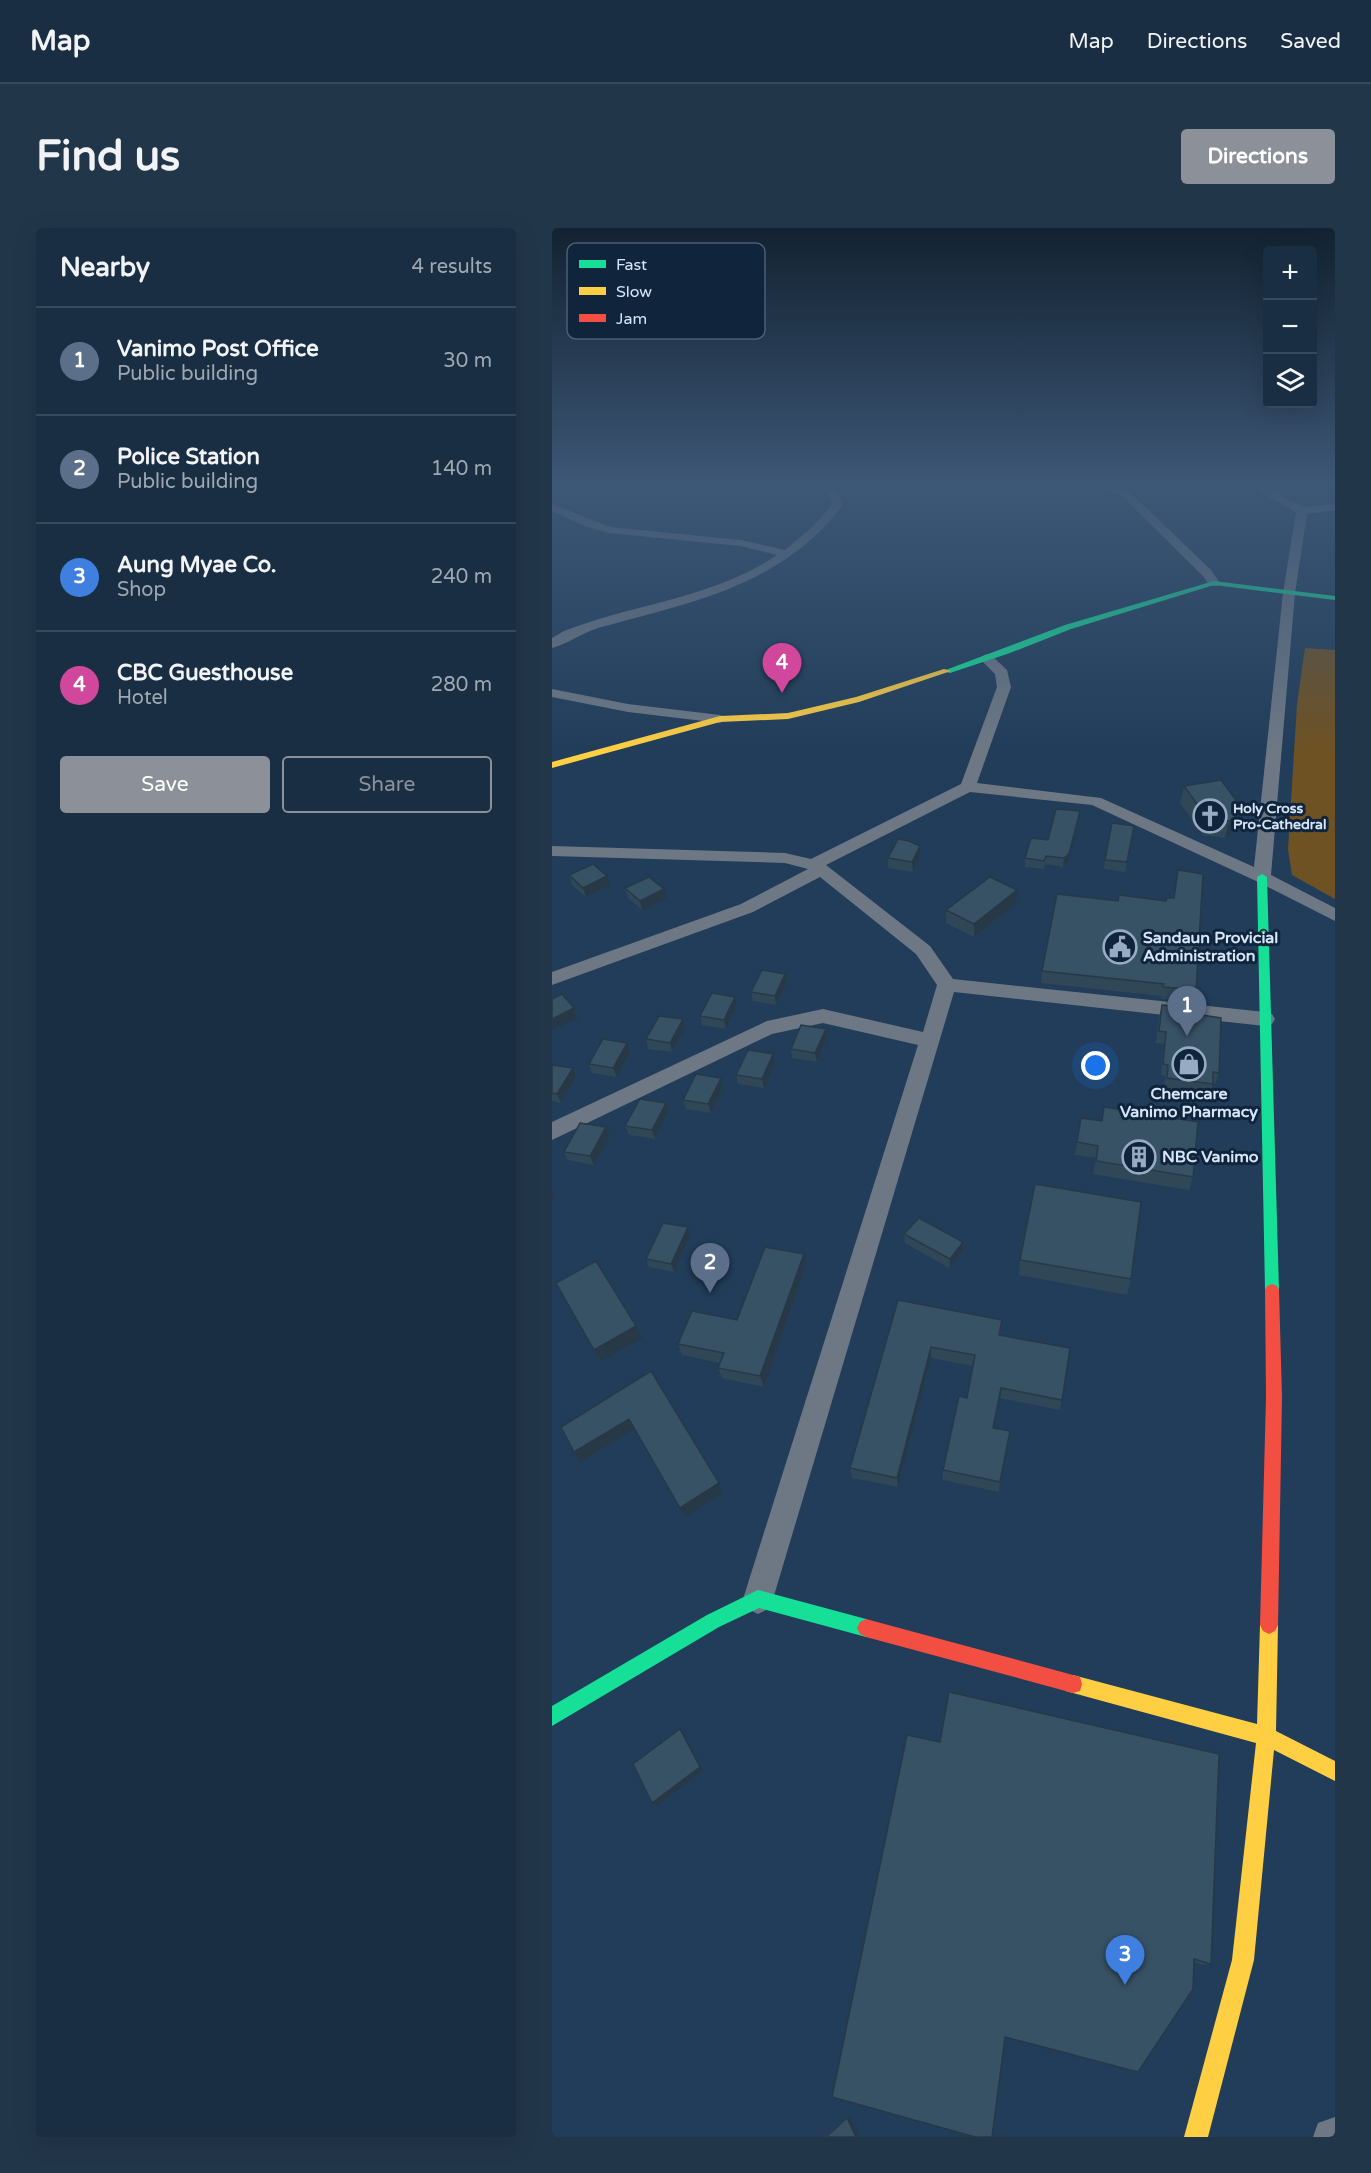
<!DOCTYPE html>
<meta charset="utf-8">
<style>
body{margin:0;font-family:"Varela Round",sans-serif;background:#22364a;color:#f1f3f6}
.controls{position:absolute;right:18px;top:18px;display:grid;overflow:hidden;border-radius:6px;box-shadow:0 6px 24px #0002}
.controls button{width:54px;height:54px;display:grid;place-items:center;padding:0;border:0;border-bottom:2px solid #374a5c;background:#192e43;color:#f1f3f6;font:30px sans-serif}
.you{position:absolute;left:544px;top:838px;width:21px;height:21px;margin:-15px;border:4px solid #fff;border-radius:50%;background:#1a73e8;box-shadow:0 0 0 9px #1a73e833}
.badge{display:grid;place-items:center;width:39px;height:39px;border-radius:50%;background:#8c9099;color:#fff;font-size:20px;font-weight:700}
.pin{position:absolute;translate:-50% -50px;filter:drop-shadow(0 2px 3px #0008)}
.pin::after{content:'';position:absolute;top:32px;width:21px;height:18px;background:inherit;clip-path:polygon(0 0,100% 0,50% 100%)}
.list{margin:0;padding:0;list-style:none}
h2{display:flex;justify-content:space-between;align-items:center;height:78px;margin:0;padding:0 24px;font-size:26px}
h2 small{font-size:20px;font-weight:400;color:#9fa8b2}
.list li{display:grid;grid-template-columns:39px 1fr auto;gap:18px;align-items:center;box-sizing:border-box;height:108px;padding:0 24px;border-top:2px solid #374a5c}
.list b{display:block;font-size:22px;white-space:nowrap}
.list p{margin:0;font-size:20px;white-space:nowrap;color:#9fa8b2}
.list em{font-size:20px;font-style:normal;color:#9fa8b2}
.actions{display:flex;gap:12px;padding:18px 24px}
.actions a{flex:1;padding:14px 0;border:2px solid #8c9099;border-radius:6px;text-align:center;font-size:21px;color:#8c9099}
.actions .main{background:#8c9099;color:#fff}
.icon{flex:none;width:33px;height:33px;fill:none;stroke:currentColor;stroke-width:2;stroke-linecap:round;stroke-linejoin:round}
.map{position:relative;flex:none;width:783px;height:1909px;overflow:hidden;border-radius:6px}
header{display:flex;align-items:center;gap:36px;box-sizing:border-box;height:84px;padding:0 30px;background:#192e43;border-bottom:2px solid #374a5c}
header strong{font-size:28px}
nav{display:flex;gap:33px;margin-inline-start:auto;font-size:21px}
.intro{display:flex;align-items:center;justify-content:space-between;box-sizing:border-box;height:144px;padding:0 36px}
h1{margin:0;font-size:42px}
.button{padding:15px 27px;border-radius:6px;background:#8c9099;color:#fff;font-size:21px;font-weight:700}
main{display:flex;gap:36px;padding:0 36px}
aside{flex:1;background:#192e43;border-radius:6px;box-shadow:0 6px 24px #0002}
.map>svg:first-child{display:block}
.green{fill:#6e5223}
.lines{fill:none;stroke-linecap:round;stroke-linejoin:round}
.street{fill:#6d7884;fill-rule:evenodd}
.fast{fill:#16e098;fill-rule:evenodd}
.slow{fill:#ffcf43;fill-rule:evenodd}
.jam{fill:#f24e42;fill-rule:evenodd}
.wall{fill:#304757}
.shaded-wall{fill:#273947}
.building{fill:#385265;stroke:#273947;stroke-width:1.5}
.labels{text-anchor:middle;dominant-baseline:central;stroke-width:6;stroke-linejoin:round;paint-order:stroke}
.far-poi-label{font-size:14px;font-weight:bold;fill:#d7e7fa;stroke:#10243c;text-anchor:start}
.poi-label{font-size:16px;font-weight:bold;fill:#d7e7fa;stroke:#10243c;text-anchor:start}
.key{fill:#10243c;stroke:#4c5e75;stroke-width:1.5}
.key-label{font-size:16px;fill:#d7e7fa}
</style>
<header>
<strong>Map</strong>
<nav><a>Map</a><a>Directions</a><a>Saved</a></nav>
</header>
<div class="intro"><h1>Find us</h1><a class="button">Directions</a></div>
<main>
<aside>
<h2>Nearby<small>4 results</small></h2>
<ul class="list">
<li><span class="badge" style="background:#5c6f8a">1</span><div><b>Vanimo Post Office</b><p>Public building</p></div><em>30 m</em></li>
<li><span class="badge" style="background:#5c6f8a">2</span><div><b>Police Station</b><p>Public building</p></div><em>140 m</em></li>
<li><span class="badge" style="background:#3f7fe0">3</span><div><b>Aung Myae Co.</b><p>Shop</p></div><em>240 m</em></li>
<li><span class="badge" style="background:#d1479c">4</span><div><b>CBC Guesthouse</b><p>Hotel</p></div><em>280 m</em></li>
</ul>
<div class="actions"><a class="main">Save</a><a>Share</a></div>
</aside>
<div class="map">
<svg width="783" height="1909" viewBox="0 0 783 1909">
<rect width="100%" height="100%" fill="#213d59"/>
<path class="green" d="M753,420l30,2v249l-43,-24 -4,-26 9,-145z"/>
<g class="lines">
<g class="street">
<path d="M265,256h11l12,11 3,10c-63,82 -151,97 -245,123 -16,5 -33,17 -46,20v-10l12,-7c71,-28 148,-32 213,-76l-36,-9 -132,-13 -24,-7 -33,-15v-7l58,23 131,13 44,10 26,-22 21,-23 -1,-7z"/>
<path d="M540,256h14l25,9 80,77 9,13 -2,3h-8l-7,-10 -80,-79z"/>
<path d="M693,256h13l46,23 31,-3v6l-28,4 -12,79 -24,282 64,33v13l-79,-40 -164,-76 -122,-13 -144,73 104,81 23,33 312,33 7,2 3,5 -3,5 -7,2 -311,-34 -181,607 -5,10 -10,5 -10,-5 -5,-10 175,-554 -95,-22 -51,11 -220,106v-18l215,-101 56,-12 100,23 14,-47 -21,-31 -96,-77 -67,35 -201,73v-13l189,-68 67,-35 -23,-6 -233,-7v-10l233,7 26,6 150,-75 36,-97 -2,-13 -16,-16 7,-4 5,1 16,15 4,17 -34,96 124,15 153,69 29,-274 13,-81z"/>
<path d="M0,461l76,15 92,11 7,4 -7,4 -92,-11 -76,-15z"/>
<path d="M783,1889v20h-22l5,-14z"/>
</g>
<g class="fast">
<path d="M662,353l121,15v4l-121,-15 -143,44 -61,24 -60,20 -7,-2 122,-46z"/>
<path d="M710,646l5,3 12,413 -2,4 -5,2 -5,-2 -2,-4 -8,-413z"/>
<path d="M206,1362l108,29 6,3 3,6 -3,6 -6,3 -107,-29 -40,19 -167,99v-20l155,-91z"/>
</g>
<g class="slow">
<path d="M392,441l7,2 -92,31 -71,17 -68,3 -168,46v-6l168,-46 68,-3 68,-16z"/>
<path d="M717,1388l6,3 3,6 -2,106 59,30v20l-61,-31 -20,210 -46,177h-24l48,-177 24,-217 -183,-50 -7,-2 -2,-7 2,-7 7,-2 184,49 3,-99 3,-6z"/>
</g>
<g class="jam">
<path d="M720,1056l5,2 2,4 3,107 -4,228 -3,6 -6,3 -6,-3 -3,-6 6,-228 -1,-107 2,-4z"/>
<path d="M314,1391l207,56 7,2 2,7 -2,7 -7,2 -207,-56 -6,-3 -3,-6 3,-6z"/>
</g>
</g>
<g class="wall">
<path d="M722,256h61l-41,11z"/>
<path d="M632,558l60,25 -5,17 -14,10 -22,-3 -23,-32z"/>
<path d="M528,583l-1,8 -11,43 -5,5 -18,-3 -1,5 -19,-2v-9z"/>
<path d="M582,598l-9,46 -21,-3 1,-9z"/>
<path d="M368,618v9l-7,17 -25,-4v-10z"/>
<path d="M626,642l18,120 -3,12 -32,-3v-3l-120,-13 1,-12 76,-70h48l7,-3z"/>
<path d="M17,647l41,10 -24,12 -14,-12z"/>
<path d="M73,660l41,11 -24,11 -14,-12z"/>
<path d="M464,676l-42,33 -28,-14v-13z"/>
<path d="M235,755l-11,22 -23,-4 -2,-9z"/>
<path d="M183,769l2,9 -11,23 -24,-4 -2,-9z"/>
<path d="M610,777l33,9 24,59 -4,11h-2l-4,12 -45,-6 1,-14 -4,-1 3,-31 -8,-1 3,-26z"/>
<path d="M133,801l-13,23 -24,-3 -2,-10z"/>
<path d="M275,810l-10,24 -25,-4 -1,-9z"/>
<path d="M78,824l-13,25 -25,-4 -3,-9z"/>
<path d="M223,835l-11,25 -26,-4 -2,-9z"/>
<path d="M0,837l24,12 -15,26 -9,-2z"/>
<path d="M171,859l-12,26 -25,-4 -3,-9z"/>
<path d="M114,875l2,9 -13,27 -26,-4 -4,-9z"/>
<path d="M529,890l112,59 -4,13 -96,-16 3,-16 -21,-3z"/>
<path d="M54,899l4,9 -16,29 -26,-5 -4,-8z"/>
<path d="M136,999l2,9 -16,36 -25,-5 -3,-8z"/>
<path d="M352,1006l59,16 -14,18 -44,-25z"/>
<path d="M468,1032l111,19 -4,16 -108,-20z"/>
<path d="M254,1037l-42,122 -42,-9 -4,-10 2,-5 -38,-8 -4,-11 59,-24z"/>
<path d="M346,1072l103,31 -1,4 62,65 -2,10 -60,-12 -6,30 16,3 -11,61 -56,-12v-10l24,-72 6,-32 -42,-8 -33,129 -46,-9 -2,-10z"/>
<path d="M355,1507l304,229 -9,1 -8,-3z"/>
<path d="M297,1887l10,22h-35z"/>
</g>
<g class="shaded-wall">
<path d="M764,256h19v4l-41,7 2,-7z"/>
<path d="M528,583l-1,8 -11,43 -5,5 1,-9z"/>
<path d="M692,583l-5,17 -14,10 4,-17z"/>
<path d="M368,618v9l-7,17 -1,-10z"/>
<path d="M55,648l3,9 -24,12 -3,-9z"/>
<path d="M112,661l2,10 -24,11 -2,-9z"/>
<path d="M465,662l-1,14 -42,33v-13z"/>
<path d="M233,746l2,9 -11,22 -1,-9z"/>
<path d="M183,769l2,9 -11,23 -2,-9z"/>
<path d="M22,780l4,10 -26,12v-11z"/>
<path d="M131,791l2,10 -13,23 -2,-9z"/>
<path d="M274,801l1,9 -10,24 -2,-9z"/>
<path d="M75,815l3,9 -13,25 -4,-9z"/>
<path d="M221,826l2,9 -11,25 -2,-9z"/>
<path d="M21,840l3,9 -15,26 -4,-9z"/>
<path d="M169,850l2,9 -12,26 -3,-9z"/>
<path d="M114,875l2,9 -13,27 -3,-9z"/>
<path d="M54,899l4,9 -16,29 -4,-9z"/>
<path d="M0,961l3,7 -3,5z"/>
<path d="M136,999l2,9 -16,36 -3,-8z"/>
<path d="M411,1014v8l-14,18 1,-9z"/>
<path d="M252,1026l2,11 -42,122 -4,-11z"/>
<path d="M84,1098l6,12 -41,23 -7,-11z"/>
<path d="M379,1119v11l-33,129 -1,-9z"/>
<path d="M449,1160l-1,10 -8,40 1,-10z"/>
<path d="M77,1191l5,10 -54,33 -6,-10z"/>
<path d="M458,1203l-2,10 -9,51 1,-10z"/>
<path d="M167,1255l4,9 -38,25 -5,-9z"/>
<path d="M128,1501l4,4 19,37 -46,36 -5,-3z"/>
<path d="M297,1887l10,22h-3l-9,-19z"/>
</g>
<g class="building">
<path d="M737,256h27l-20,4z"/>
<path d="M669,552l23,31 -15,10 -22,-3 -23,-32z"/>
<path d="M504,581l24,2 -11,43 -5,4 -18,-2 -2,5 -19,-3 6,-20 17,2z"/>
<path d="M560,595l22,3 -7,36 -22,-2z"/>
<path d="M346,611l11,2 11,5 -8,16 -24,-4z"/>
<path d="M41,636l14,12 -24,12 -14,-13z"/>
<path d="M626,642l25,4 -7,116 -33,-3 1,-3 -122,-13 15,-77 61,7 1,-6 47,6 1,-3h7z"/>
<path d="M97,649l15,12 -24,12 -15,-13z"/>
<path d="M438,649l27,13 -43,34 -28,-14z"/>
<path d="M210,742l23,4 -10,22 -24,-4z"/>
<path d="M160,765l23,4 -11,23 -24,-4z"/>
<path d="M10,766l12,14 -22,11v-20z"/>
<path d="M610,777l33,3v6l26,4 -2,55 -6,-1v12l-46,-6 1,-13 -5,-1 3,-32 -7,-1z"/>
<path d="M107,788l24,3 -13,24 -24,-4z"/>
<path d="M249,797l25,4 -11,24 -24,-4z"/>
<path d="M51,811l24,4 -14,25 -24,-4z"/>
<path d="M196,822l25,4 -11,25 -26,-4z"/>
<path d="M0,837l21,3 -16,26 -5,-1z"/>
<path d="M144,846l25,4 -13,26 -25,-4z"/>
<path d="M88,871l26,4 -14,27 -27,-4z"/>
<path d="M552,879l94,15 -5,55 -97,-16 2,-15 -21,-4 4,-24 21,3z"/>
<path d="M28,895l26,4 -16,29 -26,-4z"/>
<path d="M483,956l106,18 -10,77 -111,-19z"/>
<path d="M367,990l44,24 -13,17 -46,-25z"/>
<path d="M111,995l25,4 -17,37 -25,-5z"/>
<path d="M213,1019l39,7 -44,122 -42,-8 6,-15 -46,-9 14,-33 45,9z"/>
<path d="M44,1033l40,65 -42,24 -38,-67z"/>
<path d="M346,1072l104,20 -3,15 71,13 -8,52 -61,-12 -8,40 17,3 -10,51 -57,-12 16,-74 8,2 8,-43 -44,-8 -34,131 -47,-10z"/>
<path d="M99,1143l68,112 -39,25 -51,-89 -55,33 -13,-25z"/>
<path d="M397,1464l270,62 -8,210 -17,-5 -1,30 -55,83 -133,-35 -13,100h-17l-143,-40 75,-362 33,7z"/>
<path d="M128,1501l20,38 -48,36 -19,-39z"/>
<path d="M295,1890l9,19h-30z"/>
</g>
<linearGradient id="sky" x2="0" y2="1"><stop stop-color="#122231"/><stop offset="0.49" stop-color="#3d5776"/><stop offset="1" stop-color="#3d5776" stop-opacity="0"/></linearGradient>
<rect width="783" height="523" fill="url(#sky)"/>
<defs>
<g id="church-ring" transform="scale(1.725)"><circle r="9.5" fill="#10243c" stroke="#97acc2" stroke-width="1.5"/><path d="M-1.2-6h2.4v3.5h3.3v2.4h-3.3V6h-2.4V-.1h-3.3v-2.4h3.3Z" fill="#97acc2"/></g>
<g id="civic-ring" transform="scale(1.725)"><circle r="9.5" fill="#10243c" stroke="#97acc2" stroke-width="1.5"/><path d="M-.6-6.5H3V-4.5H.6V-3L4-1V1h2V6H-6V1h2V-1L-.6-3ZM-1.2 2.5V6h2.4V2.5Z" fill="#97acc2"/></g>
<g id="shop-ring" transform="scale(1.725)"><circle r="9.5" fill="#10243c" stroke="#97acc2" stroke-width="1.5"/><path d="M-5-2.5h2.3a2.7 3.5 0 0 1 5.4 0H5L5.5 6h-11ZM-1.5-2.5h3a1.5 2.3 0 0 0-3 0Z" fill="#97acc2"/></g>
<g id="building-ring" transform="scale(1.725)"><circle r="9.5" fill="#10243c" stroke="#97acc2" stroke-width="1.5"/><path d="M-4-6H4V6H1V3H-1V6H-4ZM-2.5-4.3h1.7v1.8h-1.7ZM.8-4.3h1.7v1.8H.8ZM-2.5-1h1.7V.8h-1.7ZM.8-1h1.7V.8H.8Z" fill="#97acc2"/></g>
</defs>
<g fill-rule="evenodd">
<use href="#church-ring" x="658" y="588"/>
<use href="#civic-ring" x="568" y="719"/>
<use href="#shop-ring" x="637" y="836"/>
<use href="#building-ring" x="587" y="929"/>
</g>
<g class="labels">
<g class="far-poi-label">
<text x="681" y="580">Holy Cross<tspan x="681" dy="16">Pro-Cathedral</tspan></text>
</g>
<g class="poi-label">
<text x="591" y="710">Sandaun Provicial<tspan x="591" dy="18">Administration</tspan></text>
<text x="637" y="866" text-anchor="middle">Chemcare<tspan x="637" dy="18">Vanimo Pharmacy</tspan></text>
<text x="610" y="929">NBC Vanimo</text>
</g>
</g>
<rect x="15" y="15" width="198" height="96" rx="9" class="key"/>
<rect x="27" y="32" width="27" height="8" fill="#16e098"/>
<rect x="27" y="59" width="27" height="8" fill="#ffcf43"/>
<rect x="27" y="86" width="27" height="8" fill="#f24e42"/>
<g class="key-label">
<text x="64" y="42">Fast</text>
<text x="64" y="69">Slow</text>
<text x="64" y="96">Jam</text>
</g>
</svg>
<div class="controls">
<button>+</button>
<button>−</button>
<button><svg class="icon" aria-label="layers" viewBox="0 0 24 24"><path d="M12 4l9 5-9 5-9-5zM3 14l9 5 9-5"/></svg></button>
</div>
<div class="you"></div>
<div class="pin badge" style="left:635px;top:808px;background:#5c6f8a">1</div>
<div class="pin badge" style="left:158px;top:1065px;background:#5c6f8a">2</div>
<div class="pin badge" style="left:573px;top:1757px;background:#3f7fe0">3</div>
<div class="pin badge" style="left:230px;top:465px;background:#d1479c">4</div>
</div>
</main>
